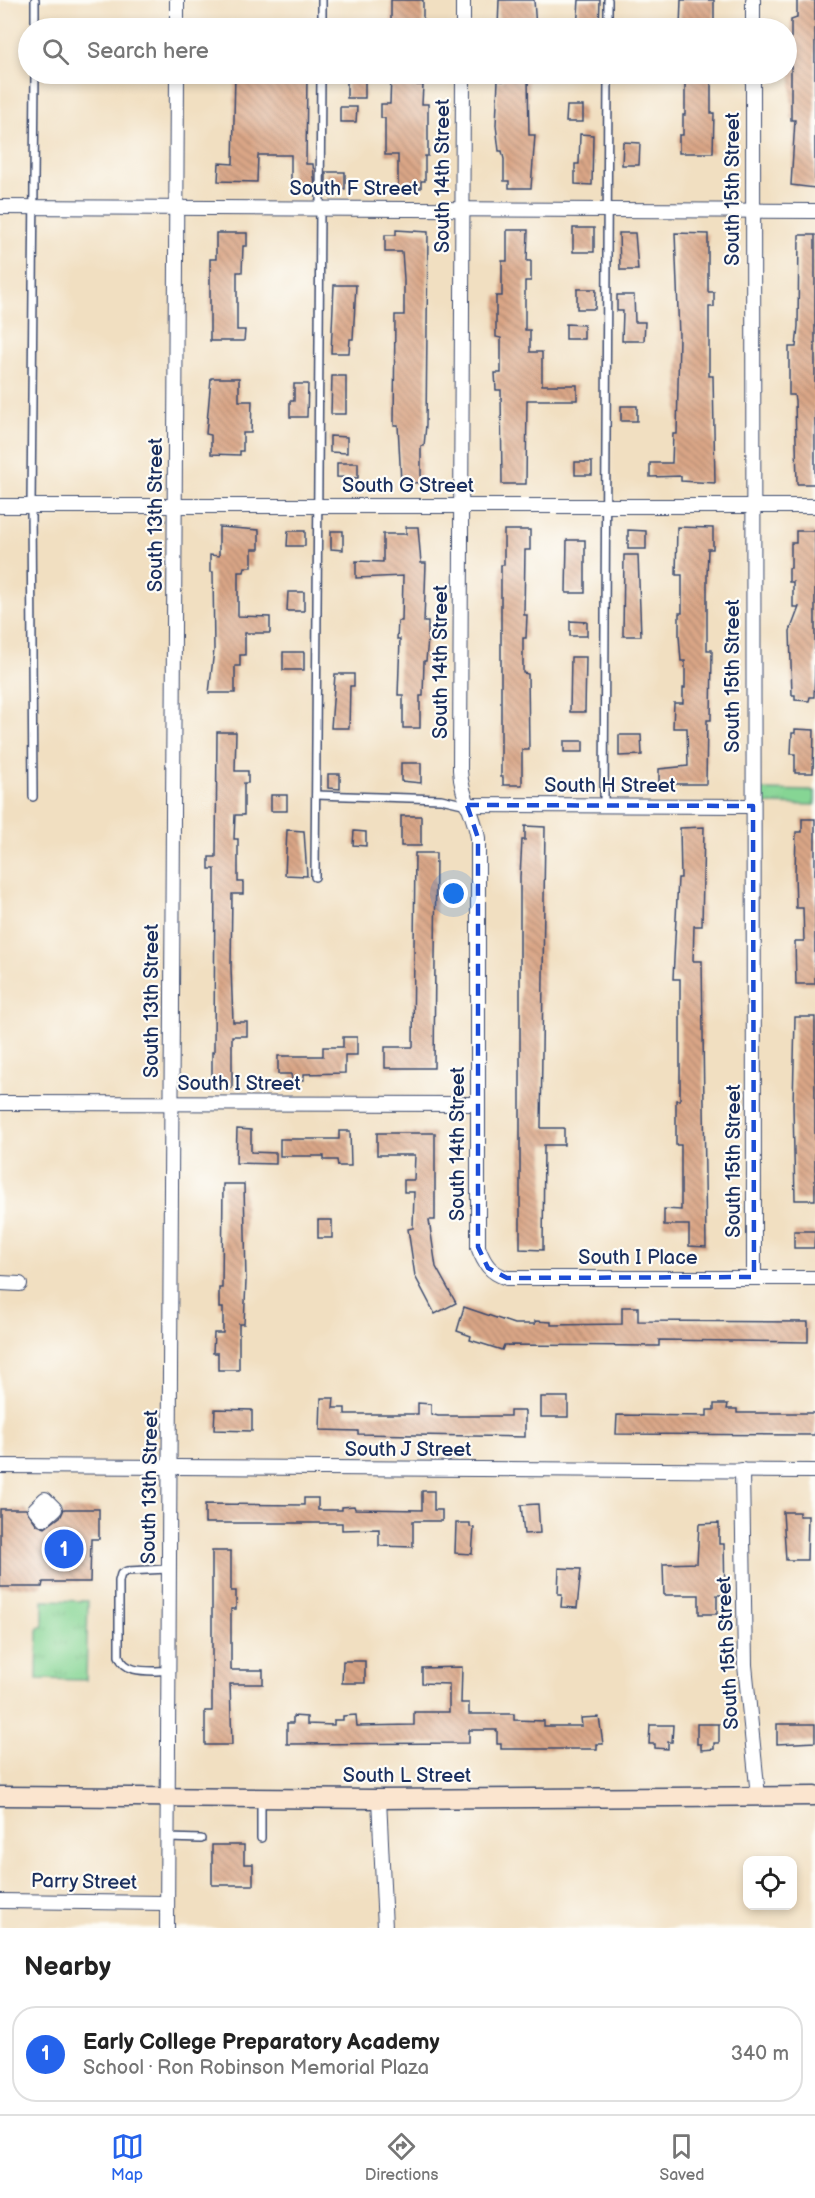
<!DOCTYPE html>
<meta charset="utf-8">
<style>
body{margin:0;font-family:"Balsamiq Sans",sans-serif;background:#f6f6f6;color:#222}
.controls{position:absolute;right:18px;bottom:18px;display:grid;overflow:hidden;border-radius:12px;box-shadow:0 3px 9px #0003}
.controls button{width:54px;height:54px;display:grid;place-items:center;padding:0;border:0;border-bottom:2px solid #e0e0e0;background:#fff;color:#222;font:30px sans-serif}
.you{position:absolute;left:454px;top:894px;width:21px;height:21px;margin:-15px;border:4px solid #fff;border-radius:50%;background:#1a73e8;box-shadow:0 0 0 9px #1a73e833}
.badge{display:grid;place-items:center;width:39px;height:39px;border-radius:50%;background:#2563eb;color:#fff;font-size:20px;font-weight:700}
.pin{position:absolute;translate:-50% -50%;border:3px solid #fff;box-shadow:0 2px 6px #0006}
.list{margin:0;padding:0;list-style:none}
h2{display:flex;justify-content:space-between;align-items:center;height:78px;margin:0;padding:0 24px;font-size:26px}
h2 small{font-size:20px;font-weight:400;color:#767676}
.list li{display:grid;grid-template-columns:39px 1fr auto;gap:18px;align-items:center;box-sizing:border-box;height:96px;margin:0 12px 12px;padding:0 12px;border:2px solid #e0e0e0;border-radius:24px}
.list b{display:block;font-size:22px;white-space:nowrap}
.list p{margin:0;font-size:20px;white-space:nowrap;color:#767676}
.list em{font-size:20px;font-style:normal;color:#767676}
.icon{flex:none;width:33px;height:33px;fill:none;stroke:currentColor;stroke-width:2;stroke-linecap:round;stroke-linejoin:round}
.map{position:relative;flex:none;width:815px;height:1928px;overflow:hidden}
.search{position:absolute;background:#fff;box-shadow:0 3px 9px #0003;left:18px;right:18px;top:18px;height:66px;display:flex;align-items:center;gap:15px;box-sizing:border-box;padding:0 21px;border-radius:33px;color:#767676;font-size:22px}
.sheet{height:186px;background:#fff}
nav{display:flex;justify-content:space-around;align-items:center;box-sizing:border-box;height:84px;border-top:2px solid #e0e0e0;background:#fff;font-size:16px;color:#767676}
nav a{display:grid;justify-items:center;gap:3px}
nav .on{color:#2563eb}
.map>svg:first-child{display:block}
.grass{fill:url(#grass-tufts);stroke:#508279;stroke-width:1.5}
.building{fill:url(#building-back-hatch)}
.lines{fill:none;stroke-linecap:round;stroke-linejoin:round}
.lane-casing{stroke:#3b496d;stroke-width:10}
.street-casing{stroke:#3b496d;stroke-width:16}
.secondary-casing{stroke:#3b496d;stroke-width:21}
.lane{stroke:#fff;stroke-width:7}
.street{stroke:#fff;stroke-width:14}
.secondary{stroke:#fbe5cf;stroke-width:18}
.marked{fill:none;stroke:#1d4ed8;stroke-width:4.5;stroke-dasharray:12 8;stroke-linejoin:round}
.labels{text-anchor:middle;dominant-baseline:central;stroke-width:4.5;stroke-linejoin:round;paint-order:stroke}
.street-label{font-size:20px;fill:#1b2f5e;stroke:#fdfcf7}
</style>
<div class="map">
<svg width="815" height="1928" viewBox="0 0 815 1928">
<defs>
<pattern id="grass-tufts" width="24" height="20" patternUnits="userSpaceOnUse" patternTransform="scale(1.5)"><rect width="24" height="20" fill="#86d594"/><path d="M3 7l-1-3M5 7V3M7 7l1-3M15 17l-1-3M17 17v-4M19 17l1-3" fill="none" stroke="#73b782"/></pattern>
<pattern id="building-back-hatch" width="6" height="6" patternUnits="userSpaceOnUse" patternTransform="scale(1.5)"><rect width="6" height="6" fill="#daa686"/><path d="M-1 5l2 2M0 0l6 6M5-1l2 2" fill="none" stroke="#b08871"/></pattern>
</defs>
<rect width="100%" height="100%" fill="#fdfcf7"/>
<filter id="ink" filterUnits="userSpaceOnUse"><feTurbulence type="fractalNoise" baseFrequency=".0167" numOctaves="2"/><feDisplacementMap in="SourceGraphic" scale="12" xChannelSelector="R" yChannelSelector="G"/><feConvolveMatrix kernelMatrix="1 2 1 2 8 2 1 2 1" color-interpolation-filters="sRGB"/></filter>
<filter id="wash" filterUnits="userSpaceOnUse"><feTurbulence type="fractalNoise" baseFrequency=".008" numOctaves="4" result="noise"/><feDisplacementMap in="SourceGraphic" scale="24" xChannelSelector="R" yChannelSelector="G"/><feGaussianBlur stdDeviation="1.35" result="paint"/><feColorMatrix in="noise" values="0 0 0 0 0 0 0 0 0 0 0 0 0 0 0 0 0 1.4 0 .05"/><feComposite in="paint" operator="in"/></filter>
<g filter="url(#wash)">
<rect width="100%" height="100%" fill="#f1dfc1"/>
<g class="grass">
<path d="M761,790l54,1v14l-54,-1z"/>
<path d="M43,1600l45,1 -2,79 -49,-1 1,-51 5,-2z"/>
</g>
<g id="blocks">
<g class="building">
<rect x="391" y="0" width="32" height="28"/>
<path d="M499,0h35l2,28h-38z"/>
<path d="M579,0h21l-1,28h-22z"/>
<path d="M681,0h33v28h-34z"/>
<path d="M797,0h18v188l-24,-3 4,-65h-4v-100l6,-2z"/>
<path d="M235,74h72l-1,90h7l2,24h-24v-33h-33l-1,27 -39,-1 1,-18 14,1z"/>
<path d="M391,75l26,1v9h6l-1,19h6v52h-3v25h-4v7l-23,1v-34h-13v-37h-4v-14h9z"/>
<rect x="347" y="76" width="18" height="22"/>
<path d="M685,77h26v36h3l-1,40h-34v-18h4v-20h2z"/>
<path d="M503,78h25l1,57h6l-4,53h-22v-7h-5v-22l-2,-8h-3l-3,-26 2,-45 5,1z"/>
<path d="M567,106h16v16h-17z"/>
<path d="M340,107h17l-1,15h-16z"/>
<path d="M580,134l13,1 -1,50 -17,-1v-20h4z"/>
<path d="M623,142l17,1 -1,22h-17z"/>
<path d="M326,172h19v17l-19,-1z"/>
<rect x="573" y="228" width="21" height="24"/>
<path d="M396,230l32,2 -2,193 -2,21h-3v37l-20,-1 -3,-57h-4l1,-110h9v-36l-2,-27h-17v-17h11z"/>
<path d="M507,230h21l-1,31h4v20h-6v49h5v22h12v33h35v15h-50l-1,84h-24l-1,-94h-5l-1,-17h6v-35l-5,-1v-41h6v-35h5z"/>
<path d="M216,233h31v13h-4l-1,26h-5v58h8l-1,11h-34v-82h6z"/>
<path d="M619,233h16l3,37h-18z"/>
<path d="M675,233l33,1v58h6v15h-5v69h4l2,107 -34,-2v-5l-31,1v-14h22l1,-29h4l2,-98z"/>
<path d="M799,235h16v249h-18l-2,-84 -1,-5h-5v-48h7l2,-21z"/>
<path d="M334,285h22l-3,54h-3l-1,14h-18z"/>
<path d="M577,289h19l-1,20h-18z"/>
<path d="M617,295h17l1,27h10l-1,19h-22l1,-30h-6z"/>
<path d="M566,324l18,1v14h-18z"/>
<path d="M332,376h14v38h-15z"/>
<path d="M211,378h28v23h13l-1,32h-8v18h-3v4l-29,-1v-19l-5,-1z"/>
<path d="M294,384h14l-1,33h-17v-16h4z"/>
<rect x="621" y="406" width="16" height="15"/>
<path d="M330,436l17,1v16l-17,-1z"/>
<rect x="575" y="462" width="17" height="13"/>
<path d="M337,463h21v15l-21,-1z"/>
<path d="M219,527l40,3v19h-7v18h-7l-1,5h-6v44l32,1v16h-25v22h-5v11h-5v27h-26l5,-43 -1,-78h-3v-17l9,1z"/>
<path d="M406,527h12l3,36h5l-2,59h4v17l-2,22h-2l-1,35h-3v32h-17v-33h-5l2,-56h-3l1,-18h4l1,-45 -47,2v-17l27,1v-28h23z"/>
<path d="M677,527l36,1v21h-5l-1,27v74h5l-1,70h-4l-1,64h-47v-15l29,-3 -1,-38h-14l1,-25h9v-15h2v-27h-4l-2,-25v-23h3v-38h-6z"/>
<path d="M504,530h26v20h-5l-1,65h3l-1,23h-3v35l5,1 1,76h-7v35h-19v-8h-2v-212h3z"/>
<path d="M628,530l18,1v18h-18z"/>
<path d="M288,531h17v15h-18z"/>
<path d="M331,531h12v19l-12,-1z"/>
<path d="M796,531h19v138l-1,28h-4l-1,4 -14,-1v-5h-3l-2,-64 9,-24h-6v-25h-4v-14h2v-25h5z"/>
<path d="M567,540h18v53h-19z"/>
<path d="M624,555h14l3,81h-18z"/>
<path d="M288,592h16v19h-17z"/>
<path d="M570,621l17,1v14h-17z"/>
<rect x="283" y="652" width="21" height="18"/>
<path d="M571,657h15l-1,55h-15z"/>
<path d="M335,674h19v12h-4l-1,42h-18z"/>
<path d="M795,729l19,1 -1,43h-18v-19h-4l1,-21h3z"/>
<path d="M217,732h19l-1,39h13v12h-4v32h-9l-1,24h4v43h5v12h-11l-1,74 2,54h14v14h-15v52h-15v-9h-5v-27h2l1,-183h-6v-12h7z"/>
<path d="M619,735h22l1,20 -23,1z"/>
<rect x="564" y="741" width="19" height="11"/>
<path d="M401,763h20v20l-20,-2z"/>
<path d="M328,774h12v15l-12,-1z"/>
<rect x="271" y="795" width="16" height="16"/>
<rect x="401" y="816" width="20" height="30"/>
<path d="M802,819h13v165h-19l-1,-43h9l-1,-33h-7l-1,-34 1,-42h6z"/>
<path d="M525,826l20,1 -4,301h23v17h-20l-1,105 -23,-1v-372l2,-37h3z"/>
<path d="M704,827l-2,99h-8l-1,35h9l4,286 -17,-1v-21h-25v-16l17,1v-65h-5v-45h4v-121h-7l5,-101h3l-1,-50z"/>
<path d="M287,830l17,1 3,45 -22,-1z"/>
<path d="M354,831l12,1v14l-13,-1z"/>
<path d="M415,853h21l-2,215h-49v-21h28z"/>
<path d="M795,1017h20v183h-20l-2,-95z"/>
<path d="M343,1037h14v18h-12v18l-41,1v6h-12l-1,-6h-13v-18h45v-9h20z"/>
<path d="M237,1129l14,1v22l25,1v11l-40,-1z"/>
<path d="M339,1131h11l1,35h-13l-1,-6h-13v-4h-44v-17h59z"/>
<path d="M377,1133h58v87h-6l7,47 20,36 -21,11 -20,-38 -7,-47 5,-1 1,-36h-10v-12h10l1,-25h-38z"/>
<path d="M223,1184h21l2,97 -2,43h-5v46h-21v-17h-5l1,-20h9v-25h-4v-20h3z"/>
<rect x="318" y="1220" width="14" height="18"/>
<path d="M794,1231h21l-1,17h-20z"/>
<path d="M464,1307l50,17h21v-3l16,1v3l71,-1v-17h16v14l170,1v20l-149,-2v6l-155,-1 -2,5 -32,-10 1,-4 -14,-5z"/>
<rect x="541" y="1397" width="27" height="20"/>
<path d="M321,1398h13l-1,10h12v6h73v-11l13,1v10l7,2h72v-5h15v26l-167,-3v-3l-38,-1z"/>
<path d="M714,1404h14l-1,5h10v4h78v22l-199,-1 1,-19 90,1v-6h7z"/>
<path d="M215,1409l37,1v21l-38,-1z"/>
<path d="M422,1491h12v19h8v11h-29v26l-34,-1v-17l-37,1v-7h-137v-19l99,1v-7h14v12h24v-3l12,-1 1,3 67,1z"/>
<path d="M538,1504l2,29 -16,1 -3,-29z"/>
<path d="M0,1509h26l11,16 8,3 16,-12 3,-7h35v30h-8l-1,43h-47l-1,5h-42z"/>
<path d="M783,1512h16v4h9l-1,44h-21z"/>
<path d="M456,1523h14v4l4,1 -2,26 -17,-1z"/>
<path d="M719,1523v21h5l1,51h-8v19h-18v-19h-35l-1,-31 34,-1 2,-39z"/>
<path d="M212,1551h19v40h5v18h-5v61h32v14h-33l2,61h-27v-34h7z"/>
<path d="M559,1568l22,1 -4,39 -16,-1 1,-13h-4z"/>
<path d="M343,1661h22v22h-23z"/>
<path d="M462,1667l-1,36h8v11h45v6l30,1v5h38l-1,-8 18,-1 4,27h-6v5h-96v-5h-4v-14h-28v13l-182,1v-21h6v-7l14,1v7l27,1v-5h9v-4l13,-1 1,11 57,-1v-13h35v-28l-27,-1v-15z"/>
<path d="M697,1724h22v19h-5v6l-13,1v-6h-4z"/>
<path d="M777,1724h38v18l-38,2z"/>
<path d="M650,1725h23l-1,17h-4v7l-13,-1v-4h-6z"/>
<path d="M212,1845h32v19h9v21h-41z"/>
</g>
</g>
</g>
<g filter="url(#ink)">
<use href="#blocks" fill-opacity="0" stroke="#3b496d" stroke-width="1.5"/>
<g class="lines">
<g class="lane-casing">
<g id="lane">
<path d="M35,0v28"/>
<path d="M608,0v28"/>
<path d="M322,28v-28"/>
<path d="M316,795l125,4 26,6"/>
<path d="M33,797l-2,-291 4,-432"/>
<path d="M604,805l4,-731"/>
<path d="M315,877l6,-803"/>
<path d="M167,1671c-17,-1 -41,4 -48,-15v-75l2,-7 6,-3 41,-2"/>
<path d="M261,1798v40"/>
<path d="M168,1838l33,1"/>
</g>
</g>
<g class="street-casing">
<g id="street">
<path d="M177,28v-28"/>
<path d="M463,28v-28"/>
<path d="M753,28v-28"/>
<path d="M463,74l-3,696c1,26 14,43 18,68v409c6,16 12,26 29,31h308"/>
<path d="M753,74l1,1203"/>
<path d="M0,207l815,4"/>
<path d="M0,506h815"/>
<path d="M467,805l286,1"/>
<path d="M0,1103l477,1"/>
<path d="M0,1283l20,1"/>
<path d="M0,1466l815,5"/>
<path d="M742,1470l3,195 13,131"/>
<path d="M45,1499l10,10 -11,10 -9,-10z"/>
<path d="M379,1799l6,129"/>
<path d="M0,1901l167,2"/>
<path d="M167,1928l10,-1854"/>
</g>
</g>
<g class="secondary-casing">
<path id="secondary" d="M0,1796l379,3 436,-3"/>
</g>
<use href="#lane" class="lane"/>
<use href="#street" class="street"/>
<use href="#secondary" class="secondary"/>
</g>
</g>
<path class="marked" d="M467,805l286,1 1,471 -247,1 -19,-10 -10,-21v-409z"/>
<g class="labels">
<g class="street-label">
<text transform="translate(443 176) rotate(-90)">South 14th Street</text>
<text x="354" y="189">South F Street</text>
<text transform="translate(733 189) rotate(-90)">South 15th Street</text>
<text x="408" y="486">South G Street</text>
<text transform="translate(156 515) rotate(-90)">South 13th Street</text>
<text transform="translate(441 662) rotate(-90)">South 14th Street</text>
<text transform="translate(733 676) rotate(-90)">South 15th Street</text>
<text x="610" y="786">South H Street</text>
<text transform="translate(152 1001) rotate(-90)">South 13th Street</text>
<text x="239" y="1084">South I Street</text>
<text transform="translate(458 1144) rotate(-90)">South 14th Street</text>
<text transform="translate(734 1161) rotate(-90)">South 15th Street</text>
<text x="638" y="1258">South I Place</text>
<text x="408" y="1450">South J Street</text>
<text transform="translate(150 1487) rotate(-89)">South 13th Street</text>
<text transform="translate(728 1653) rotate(-93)">South 15th Street</text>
<text x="407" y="1776">South L Street</text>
<text transform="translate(84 1882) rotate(1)">Parry Street</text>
</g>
</g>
</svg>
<div class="controls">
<button><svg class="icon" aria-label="locate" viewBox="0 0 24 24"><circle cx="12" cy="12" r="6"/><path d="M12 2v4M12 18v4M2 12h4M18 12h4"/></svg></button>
</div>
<div class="you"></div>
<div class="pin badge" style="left:64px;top:1549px">1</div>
<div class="search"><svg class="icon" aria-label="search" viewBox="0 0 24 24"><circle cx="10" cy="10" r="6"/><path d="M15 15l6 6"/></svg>Search here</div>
</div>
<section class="sheet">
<h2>Nearby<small></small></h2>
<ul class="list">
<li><span class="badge">1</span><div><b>Early College Preparatory Academy</b><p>School · Ron Robinson Memorial Plaza</p></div><em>340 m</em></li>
</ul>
</section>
<nav>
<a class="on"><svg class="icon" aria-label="map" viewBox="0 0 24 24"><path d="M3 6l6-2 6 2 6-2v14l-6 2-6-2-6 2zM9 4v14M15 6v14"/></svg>Map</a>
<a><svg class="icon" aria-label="directions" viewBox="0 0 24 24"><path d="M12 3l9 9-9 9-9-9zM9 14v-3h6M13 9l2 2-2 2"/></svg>Directions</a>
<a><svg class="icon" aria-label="saved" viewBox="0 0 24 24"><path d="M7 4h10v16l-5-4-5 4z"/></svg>Saved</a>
</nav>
